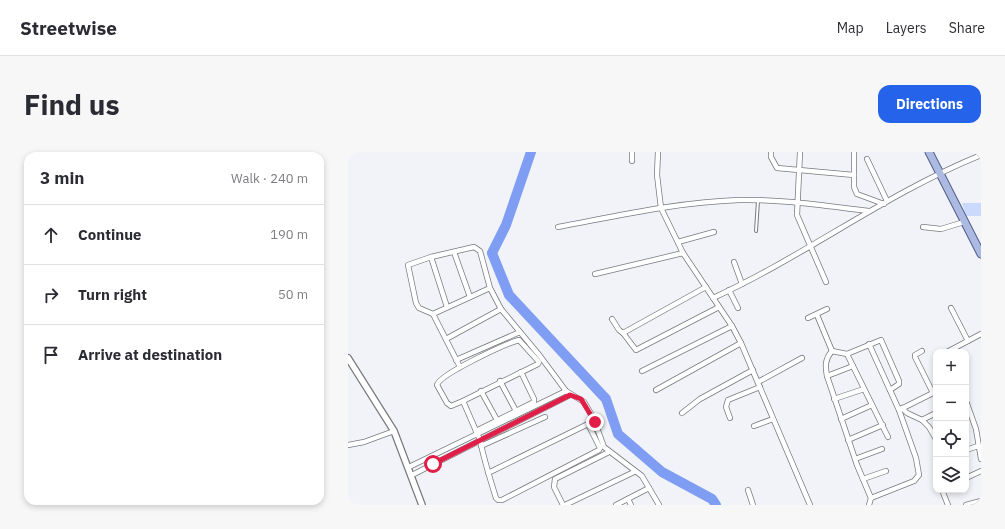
<!DOCTYPE html>
<meta charset="utf-8">
<style>
body{margin:0;font-family:"IBM Plex Sans",sans-serif;background:#f7f7f7;color:#2b2b33}
.controls{position:absolute;right:12px;bottom:12px;display:grid;overflow:hidden;border-radius:8px;box-shadow:0 2px 6px #0003}
.controls button{width:36px;height:36px;display:grid;place-items:center;padding:0;border:0;border-bottom:1px solid #e1e1e2;background:#fff;color:#2b2b33;font:20px sans-serif}
.stop{position:absolute;width:12px;height:12px;margin:-9px;border:3px solid #e11d48;border-radius:50%;background:#fff}
.stop.end{background:#e11d48;border-color:#fff;box-shadow:0 1px 4px #0008}
.list{margin:0;padding:0;list-style:none}
h2{display:flex;justify-content:space-between;align-items:center;height:52px;margin:0;padding:0 16px;font-size:17px}
h2 small{font-size:13px;font-weight:400;color:#7c7c81}
.list li{display:grid;grid-template-columns:26px 1fr auto;gap:12px;align-items:center;box-sizing:border-box;height:60px;padding:0 16px;border-top:1px solid #e1e1e2}
.list b{display:block;font-size:15px;white-space:nowrap}
.list em{font-size:13px;font-style:normal;color:#7c7c81}
.icon{flex:none;width:22px;height:22px;fill:none;stroke:currentColor;stroke-width:2;stroke-linecap:round;stroke-linejoin:round}
.map{position:relative;flex:none;width:633px;height:353px;overflow:hidden;border-radius:12px}
header{display:flex;align-items:center;gap:24px;box-sizing:border-box;height:56px;padding:0 20px;background:#fff;border-bottom:1px solid #e1e1e2}
header strong{font-size:19px}
nav{display:flex;gap:22px;margin-inline-start:auto;font-size:14px}
.intro{display:flex;align-items:center;justify-content:space-between;box-sizing:border-box;height:96px;padding:0 24px}
h1{margin:0;font-size:28px}
.button{padding:10px 18px;border-radius:12px;background:#2563eb;color:#fff;font-size:14px;font-weight:700}
main{display:flex;gap:24px;padding:0 24px}
aside{flex:1;background:#fff;border-radius:12px;box-shadow:0 2px 6px #0003}
.map>svg:first-child{display:block}
.green{fill:#cbd9fc}
.lines{fill:none;stroke-linecap:round;stroke-linejoin:round}
.river{stroke:#7f9df3;stroke-width:10}
.service-casing{stroke:#787a7f;stroke-width:4}
.minor-casing{stroke:#787a7f;stroke-width:6}
.tertiary-casing{stroke:#787a7f;stroke-width:8}
.primary-casing{stroke:#505f8a;stroke-width:9}
.service{stroke:#fff;stroke-width:2}
.minor{stroke:#fff;stroke-width:4.5}
.tertiary{stroke:#fff;stroke-width:5.5}
.primary{stroke:#acb9e0;stroke-width:7}
.route{stroke:#e11d48;stroke-width:5}
</style>
<header>
<strong>Streetwise</strong>
<nav><a>Map</a><a>Layers</a><a>Share</a></nav>
</header>
<div class="intro"><h1>Find us</h1><a class="button">Directions</a></div>
<main>
<aside>
<h2>3 min<small>Walk · 240 m</small></h2>
<ul class="list">
<li><svg class="icon" aria-label="ahead" viewBox="0 0 24 24"><path d="M12 20V5M6 11l6-6 6 6"/></svg><div><b>Continue</b></div><em>190 m</em></li>
<li><svg class="icon" aria-label="right" viewBox="0 0 24 24"><path d="M7 20v-9h11M14 6l5 5-5 5"/></svg><div><b>Turn right</b></div><em>50 m</em></li>
<li><svg class="icon" aria-label="arrive" viewBox="0 0 24 24"><path d="M6 21V4h12l-3 4 3 4H6"/></svg><div><b>Arrive at destination</b></div></li>
</ul>
</aside>
<div class="map">
<svg width="633" height="353" viewBox="0 0 633 353">
<rect width="100%" height="100%" fill="#f1f3f9"/>
<path class="green" d="M614,51h19v13h-15z"/>
<g class="lines">
<path class="river" d="M183,0l-25,73 -14,28 17,42 97,104 12,35 44,38 50,27 4,6"/>
<g class="service-casing">
<path id="service" d="M408,79l2,-30"/>
</g>
<g class="minor-casing">
<g id="minor">
<path d="M310,0l-1,23 4,33 22,45 49,73 9,17 69,162"/>
<path d="M423,0v5l6,11 77,7"/>
<path d="M452,0l-3,63 29,67"/>
<path d="M506,0v35l3,7 27,10"/>
<path d="M519,7l20,42"/>
<path d="M284,9v-9"/>
<path d="M210,75c59,-11 120,-25 181,-27 43,-1 87,6 130,11"/>
<path d="M575,75l18,2 23,-7"/>
<path d="M330,90l36,-10"/>
<path d="M106,100l16,45"/>
<path d="M83,105l16,50"/>
<path d="M386,110l8,22"/>
<path d="M247,122l88,-21"/>
<path d="M142,136l-57,26 -14,-6 -3,-5 -8,-38 23,-8 43,-10 6,4 10,37 11,21 39,47 26,35 18,11 9,15 11,30 38,29 17,29"/>
<path d="M381,138l9,18"/>
<path d="M365,146c92,-42 174,-105 268,-143"/>
<path d="M603,156l17,33"/>
<path d="M85,162l27,53"/>
<path d="M469,163l15,36"/>
<path d="M460,166l19,-9"/>
<path d="M264,167l7,11 4,3 83,-46"/>
<path d="M275,181l13,17 83,-43"/>
<path d="M98,187l55,-30"/>
<path d="M171,188l20,22 -1,2 -75,37 -12,5 -4,-3 -10,-18c3,-11 68,-41 82,-45z"/>
<path d="M521,192l30,66 17,48 3,17 -5,6 -43,17"/>
<path d="M574,199l-7,4v2l18,36"/>
<path d="M599,200l34,-18"/>
<path d="M499,202l34,-14 18,41v3l-9,6"/>
<path d="M108,208l64,-28"/>
<path d="M294,219l90,-45"/>
<path d="M479,224l26,-10"/>
<path d="M152,229l16,30"/>
<path d="M410,230l44,-24"/>
<path d="M308,238l85,-47"/>
<path d="M133,239l16,29"/>
<path d="M486,247l30,-10"/>
<path d="M115,249l17,39c4,20 10,39 16,58l2,2h4l97,-50 1,-2 -12,-24 -2,1 -98,48"/>
<path d="M618,249l10,28 5,30"/>
<path d="M554,256l5,5 15,7 14,-7"/>
<path d="M551,258l36,-18"/>
<path d="M334,261l18,-14 53,-29"/>
<path d="M382,266l-4,-11 2,-7 32,-13"/>
<path d="M493,267l31,-14"/>
<path d="M574,268l7,7 7,12"/>
<path d="M406,274l19,-7"/>
<path d="M128,279l58,-29v-3l-13,-27"/>
<path d="M500,288l35,-15"/>
<path d="M0,293l16,-3 30,-11"/>
<path d="M133,294l64,-29"/>
<path d="M618,298l12,-4"/>
<path d="M507,307l27,-10"/>
<path d="M61,315l157,-76"/>
<path d="M64,323l158,-80"/>
<path d="M618,326l15,-7"/>
<path d="M515,327l23,-8"/>
<path d="M400,338l5,15"/>
<path d="M594,338l6,15"/>
<path d="M280,347l3,6"/>
<path d="M215,353l-9,-18 1,-8 54,-27"/>
<path d="M217,353l69,-33"/>
<path d="M268,353l33,-17"/>
<path d="M521,353l2,-7 -14,-33 -30,-89c-2,-10 -2,-17 5,-25l15,3 41,83"/>
<path d="M618,353l15,-4"/>
</g>
</g>
<g class="tertiary-casing">
<path id="tertiary" d="M0,206l46,73 28,74"/>
</g>
<g class="primary-casing">
<path id="primary" d="M581,0l52,102"/>
</g>
<use href="#service" class="service"/>
<use href="#minor" class="minor"/>
<use href="#tertiary" class="tertiary"/>
<use href="#primary" class="primary"/>
</g>
<g class="lines">
<path class="route" d="M85,312l137,-69 11,4 14,23"/>
</g>
</svg>
<div class="controls">
<button>+</button>
<button>−</button>
<button><svg class="icon" aria-label="locate" viewBox="0 0 24 24"><circle cx="12" cy="12" r="6"/><path d="M12 2v4M12 18v4M2 12h4M18 12h4"/></svg></button>
<button><svg class="icon" aria-label="layers" viewBox="0 0 24 24"><path d="M12 4l9 5-9 5-9-5zM3 14l9 5 9-5"/></svg></button>
</div>
<div class="stop" style="left:85px;top:312px"></div>
<div class="stop end" style="left:247px;top:270px"></div>
</div>
</main>
